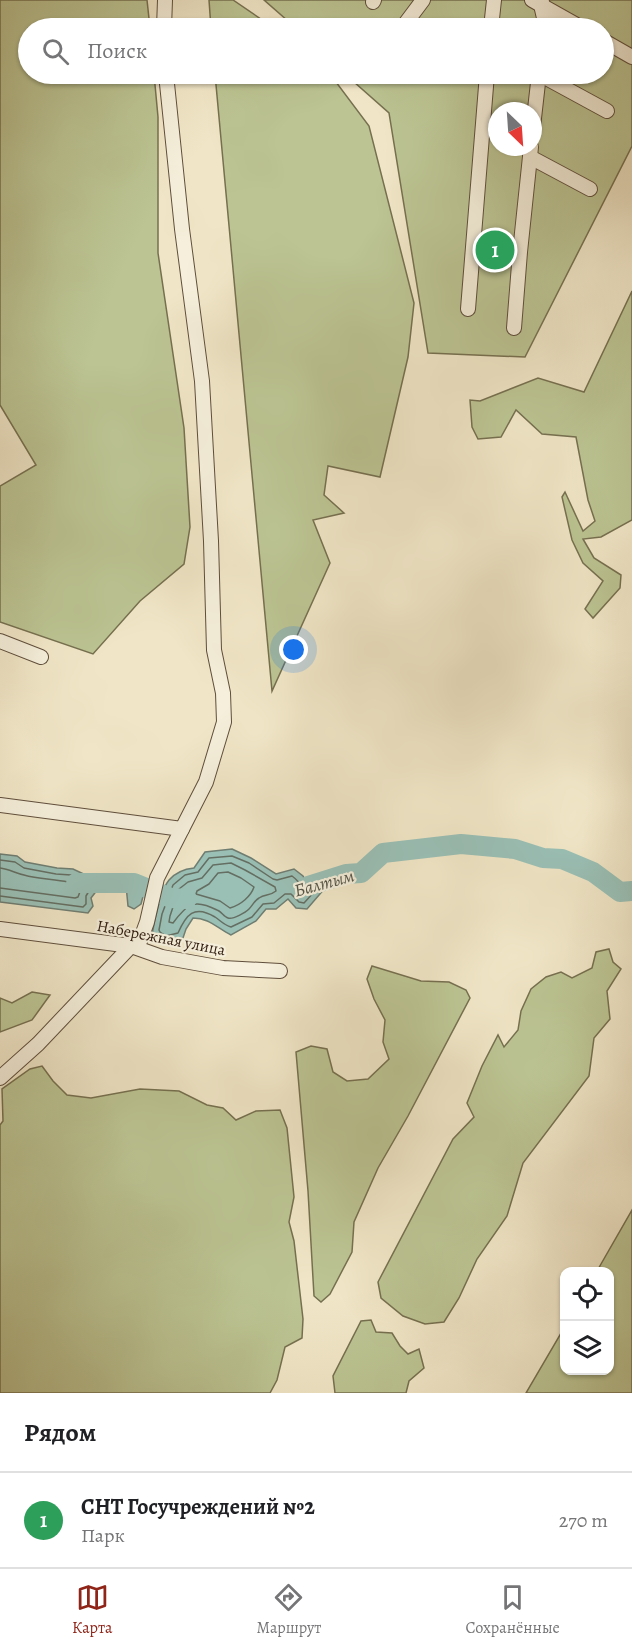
<!DOCTYPE html>
<html lang="ru">
<meta charset="utf-8">
<style>
body{margin:0;font-family:Alegreya,serif;background:#f2f2f2;color:#202124}
.controls{position:absolute;right:18px;bottom:18px;display:grid;overflow:hidden;border-radius:12px;box-shadow:0 2px 4px #0004}
.controls button{width:54px;height:54px;display:grid;place-items:center;padding:0;border:0;border-bottom:2px solid #e0e0e0;background:#fff;color:#202124;font:30px sans-serif}
.compass{position:absolute;left:488px;top:102px;width:54px;height:54px;border-radius:50%;background:#fff;box-shadow:0 2px 4px #0004;rotate:155deg}
.you{position:absolute;left:294px;top:650px;width:21px;height:21px;margin:-15px;border:4px solid #fff;border-radius:50%;background:#1a73e8;box-shadow:0 0 0 9px #1a73e833}
.badge{display:grid;place-items:center;width:39px;height:39px;border-radius:50%;background:#8f2418;color:#fff;font-size:20px;font-weight:700}
.pin{position:absolute;translate:-50% -50%;border:3px solid #fff;box-shadow:0 2px 6px #0006}
.list{margin:0;padding:0;list-style:none}
h2{display:flex;justify-content:space-between;align-items:center;height:78px;margin:0;padding:0 24px;font-size:26px}
h2 small{font-size:20px;font-weight:400;color:#757577}
.list li{display:grid;grid-template-columns:39px 1fr auto;gap:18px;align-items:center;box-sizing:border-box;height:96px;padding:0 24px;border-top:2px solid #e0e0e0}
.list b{display:block;font-size:22px;white-space:nowrap}
.list p{margin:0;font-size:20px;white-space:nowrap;color:#757577}
.list em{font-size:20px;font-style:normal;color:#757577}
.icon{flex:none;width:33px;height:33px;fill:none;stroke:currentColor;stroke-width:2;stroke-linecap:round;stroke-linejoin:round}
.map{position:relative;flex:none;width:632px;height:1393px;overflow:hidden}
.search{position:absolute;background:#fff;box-shadow:0 2px 4px #0004;left:18px;right:18px;top:18px;height:66px;display:flex;align-items:center;gap:15px;box-sizing:border-box;padding:0 21px;border-radius:33px;color:#757577;font-size:22px}
.sheet{height:174px;background:#fff}
nav{display:flex;justify-content:space-around;align-items:center;box-sizing:border-box;height:84px;border-top:2px solid #e0e0e0;background:#fff;font-size:16px;color:#757577}
nav a{display:grid;justify-items:center;gap:3px}
nav .on{color:#8f2418}
.map>svg:first-child{display:block}
.green{fill:#bcc493;stroke:#767050;stroke-width:1.5;fill-rule:evenodd}
.water{fill:#9ac0b6;stroke:#6f7e73;stroke-width:1.5}
.lines{fill:none;stroke-linecap:round;stroke-linejoin:round}
.shore{stroke:#646e62;stroke-width:1.5}
.river{stroke:#9ac0b6;stroke-width:20}
.minor-casing{stroke:#5f4e3c;stroke-width:16}
.minor{stroke:#f5efdb;stroke-width:14}
.labels{text-anchor:middle;dominant-baseline:central;stroke-width:4.5;stroke-linejoin:round;paint-order:stroke}
.street-label{font-size:16px;fill:#2f1b0e;stroke:#f5efdb}
.water-label{font-size:18px;font-style:italic;fill:#545549;stroke:#f5efdb}
</style>
<div class="map">
<svg width="632" height="1393" viewBox="0 0 632 1393">
<rect width="100%" height="100%" fill="#f0e6c7"/>
<filter id="stains"><feTurbulence type="fractalNoise" baseFrequency=".00333" numOctaves="4"/><feColorMatrix values="0 0 0 0 .2 0 0 0 0 .09 0 0 0 0 .02 0 0 0 .5 -.17"/></filter>
<radialGradient id="worn" r=".72"><stop offset=".6" stop-color="#630" stop-opacity="0"/><stop offset="1" stop-color="#630" stop-opacity=".3"/></radialGradient>
<g class="green">
<path d="M0,0h147l3,28h-122v46h126l4,43v136l26,175 6,99 -6,37 -44,37 -47,53 -93,-32v-136l36,-21 -36,-60z"/>
<path d="M209,0h24l41,28h-63z"/>
<path d="M264,0h368v146l-107,211 -97,-4 -39,-240 -44,-39h259v-46h-308zM497,111h36v36h-36z"/>
<path d="M215,74h115l39,52 45,177 -6,54 -28,120 -52,-11 -4,29 20,18 -31,7 17,43 -58,128z"/>
<path d="M632,291v229l-31,17 -18,2 11,19 27,17 -1,13 -27,30 -8,-9 18,-28 -20,-18 -11,-23 -10,-43 3,-5 18,39 12,-10 -7,-21 -12,-63 -34,-3 -26,-24 -15,27 -23,2 -6,-12 -2,-27 10,1 58,-23 46,14z"/>
<path d="M609,949l4,13 8,7 -14,22 3,28 -16,19 -5,38 -66,87 -16,53 -30,43 -18,39 -15,24 -19,2 -22,-8 -22,-18 -3,-16 75,-143 21,-22 -7,-14 15,-37 16,-31 6,12 14,-17 3,-19 10,-22 15,-12 15,-5 11,6 20,-10 4,-16z"/>
<path d="M372,966l49,15 28,1 17,8 4,8 -62,118 -30,52 -24,54 -2,30 -22,42 -9,8 -7,-6 -6,-105 -12,-139 15,-6 16,3 6,23 14,9 21,-2 21,-20 -6,-17 2,-22 -11,-21 -7,-20z"/>
<path d="M32,992l18,3 -18,25 -32,12v-34l12,5z"/>
<path d="M42,1066l11,15 14,14 24,3 49,-9 39,2 28,14 16,3 13,12 20,-9 24,-1 7,18 7,69 -5,25 5,19 9,78 -1,19 -17,9 -8,33 -7,13h-270v-268l3,-4 -1,-32 28,-20z"/>
<path d="M632,1210v183h-106l38,-65v42h46v-98l-13,-1z"/>
<path d="M371,1320l5,12 16,1 8,13 8,8 11,-5 5,19 -15,13 -3,12h-71l-2,-17 28,-55z"/>
</g>
<g class="water">
<path d="M232,849l19,9 25,16 18,-5 9,7 3,6 12,-4 7,-6 7,8 -25,29 -11,-1 -8,-9 -12,10h-10l-10,12 -25,14c-14,-7 -22,-17 -38,-17l-7,11 -3,9 -18,5 -13,-8c2,-13 9,-46 17,-55 7,-8 15,-11 25,-12l11,-16z"/>
<path d="M0,854l17,2 8,6 32,6 16,1 17,8 10,2 1,6 -10,13 2,8 -5,7 -88,-11z"/>
<path d="M132,878l11,4 2,7 -4,15 -7,5 -6,-3 -2,-21z"/>
</g>
<g class="lines">
<g class="shore">
<path d="M232,856l17,7 24,16 4,1 15,-4c10,7 8,13 21,11l2,4 -11,12 -5,-1 -8,-8h-6l-11,9 -11,1 -11,13 -21,10c-7,-2 -10,-6 -16,-10 -21,-13 -29,-2 -37,16l-12,3 -6,-4 -1,-2 3,-16 11,-29 12,-10 13,-3 11,-14z"/>
<path d="M0,860l15,2 9,6 32,6 15,1 20,8 1,3 -6,10v8l-3,3 -83,-11"/>
<path d="M231,863l14,7 30,17 1,4c-6,5 -11,3 -17,7 -5,3 -6,7 -10,11 -3,3 -16,11 -21,9 -4,-1 -7,-7 -11,-8 -23,-12 -30,-6 -44,13l-4,-1 1,-6 9,-27 9,-7 14,-4 11,-13z"/>
<path d="M0,868c9,1 15,5 24,7 14,4 29,4 44,7 5,1 9,4 13,7l-3,8 -3,1 -75,-10"/>
<path d="M228,872l13,6 13,9c-3,9 -13,18 -24,21l-10,-7 -24,-7 1,-3 12,-7 9,-11z"/>
</g>
<g class="river">
<path d="M76,883h58l37,15 16,1"/>
<path d="M308,886l38,-12 15,-1 22,-20 78,-9 54,5 28,9 19,1 31,13 27,20 12,-1"/>
</g>
<g class="minor-casing">
<g id="minor">
<path d="M532,0l50,28"/>
<path d="M373,2l1,-2"/>
<path d="M542,2l-1,3 3,13 -1,10"/>
<path d="M164,28l1,-28"/>
<path d="M402,28l21,-28"/>
<path d="M491,28l3,-28"/>
<path d="M604,41l28,16"/>
<path d="M539,74l68,37"/>
<path d="M533,127l6,-53"/>
<path d="M530,157l60,32"/>
<path d="M468,309l19,-235"/>
<path d="M514,328l6,-76 11,-105"/>
<path d="M0,641l41,16"/>
<path d="M0,805l182,24"/>
<path d="M0,929l131,17 31,11 61,11 57,3"/>
<path d="M0,1078l38,-34 93,-98 9,-5 7,-19 10,-44 49,-96 18,-60 -1,-29 -9,-43 -3,-109 -9,-160 -20,-152 -16,-155"/>
</g>
</g>
<use href="#minor" class="minor"/>
</g>
<g class="labels">
<g class="street-label">
<text transform="translate(161 938) rotate(11)">Набережная улица</text>
</g>
<g class="water-label">
<text transform="translate(324 883) rotate(-15)">Балтым</text>
</g>
</g>
<rect width="100%" height="100%" filter="url(#stains)"/>
<rect width="100%" height="100%" fill="url(#worn)"/>
</svg>
<div class="controls">
<button><svg class="icon" aria-label="locate" viewBox="0 0 24 24"><circle cx="12" cy="12" r="6"/><path d="M12 2v4M12 18v4M2 12h4M18 12h4"/></svg></button>
<button><svg class="icon" aria-label="layers" viewBox="0 0 24 24"><path d="M12 4l9 5-9 5-9-5zM3 14l9 5 9-5"/></svg></button>
</div>
<svg class="compass" viewBox="-18 -18 36 36"><path d="M0-13l5 13h-10z" fill="#e53935"/><path d="M0 13l5-13h-10z" fill="#757577"/></svg>
<div class="you"></div>
<div class="pin badge" style="left:495px;top:250px;background:#2e9e5b">1</div>
<div class="search"><svg class="icon" aria-label="search" viewBox="0 0 24 24"><circle cx="10" cy="10" r="6"/><path d="M15 15l6 6"/></svg>Поиск</div>
</div>
<section class="sheet">
<h2>Рядом<small></small></h2>
<ul class="list">
<li><span class="badge" style="background:#2e9e5b">1</span><div><b>СНТ Госучреждений №2</b><p>Парк</p></div><em>270 m</em></li>
</ul>
</section>
<nav>
<a class="on"><svg class="icon" aria-label="map" viewBox="0 0 24 24"><path d="M3 6l6-2 6 2 6-2v14l-6 2-6-2-6 2zM9 4v14M15 6v14"/></svg>Карта</a>
<a><svg class="icon" aria-label="directions" viewBox="0 0 24 24"><path d="M12 3l9 9-9 9-9-9zM9 14v-3h6M13 9l2 2-2 2"/></svg>Маршрут</a>
<a><svg class="icon" aria-label="saved" viewBox="0 0 24 24"><path d="M7 4h10v16l-5-4-5 4z"/></svg>Сохранённые</a>
</nav>
